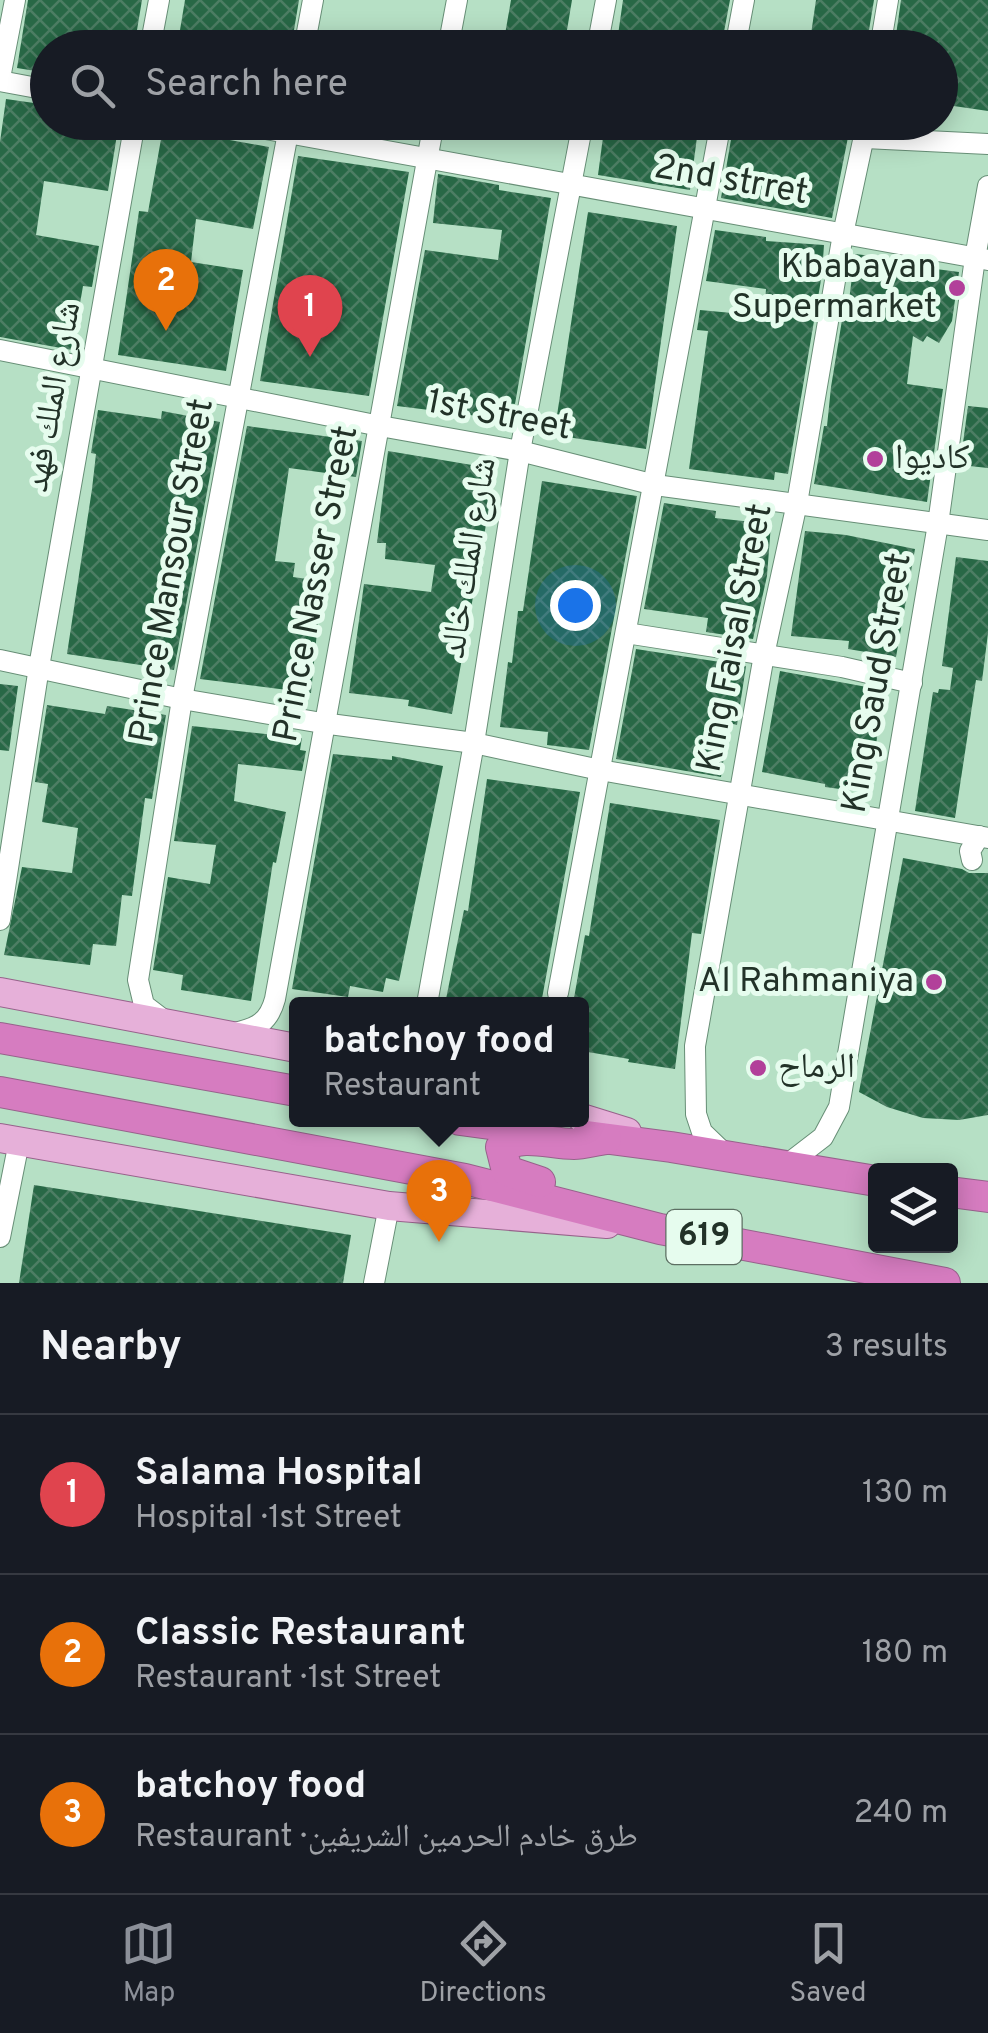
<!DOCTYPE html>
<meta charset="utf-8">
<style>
body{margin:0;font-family:Overpass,"Noto Naskh Arabic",sans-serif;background:#242831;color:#f1f3f6}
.controls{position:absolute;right:30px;bottom:30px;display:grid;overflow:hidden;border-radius:10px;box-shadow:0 5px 25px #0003}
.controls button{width:90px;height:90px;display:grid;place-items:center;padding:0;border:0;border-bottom:2px solid #363941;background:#171b24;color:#f1f3f6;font:50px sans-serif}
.you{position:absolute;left:575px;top:605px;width:35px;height:35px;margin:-25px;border:8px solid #fff;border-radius:50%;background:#1a73e8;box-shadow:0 0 0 15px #1a73e833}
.badge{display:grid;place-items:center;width:65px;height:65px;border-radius:50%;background:#8c9099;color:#fff;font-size:32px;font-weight:700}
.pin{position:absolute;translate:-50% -82px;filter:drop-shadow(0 2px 5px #0008)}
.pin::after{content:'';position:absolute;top:52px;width:35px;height:30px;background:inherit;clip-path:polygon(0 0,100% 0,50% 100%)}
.popup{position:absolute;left:289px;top:997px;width:300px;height:130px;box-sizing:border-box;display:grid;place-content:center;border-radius:10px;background:#171b24;filter:drop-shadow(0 2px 8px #0005);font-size:32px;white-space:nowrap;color:#9ea1a6}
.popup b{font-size:38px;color:#f1f3f6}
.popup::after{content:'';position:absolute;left:50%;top:100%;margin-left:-20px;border:20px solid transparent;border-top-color:#171b24}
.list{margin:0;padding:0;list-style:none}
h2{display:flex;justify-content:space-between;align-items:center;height:130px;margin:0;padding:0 40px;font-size:42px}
h2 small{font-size:32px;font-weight:400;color:#9ea1a6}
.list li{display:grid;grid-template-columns:65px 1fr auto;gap:30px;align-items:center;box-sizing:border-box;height:160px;padding:0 40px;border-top:2px solid #363941}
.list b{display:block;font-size:38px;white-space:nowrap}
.list p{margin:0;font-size:32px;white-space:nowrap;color:#9ea1a6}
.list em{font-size:32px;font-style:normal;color:#9ea1a6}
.icon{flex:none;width:55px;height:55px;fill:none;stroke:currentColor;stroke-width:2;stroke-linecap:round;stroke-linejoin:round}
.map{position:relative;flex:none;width:988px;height:1283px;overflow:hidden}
.search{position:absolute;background:#171b24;box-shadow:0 5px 25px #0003;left:30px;right:30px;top:30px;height:110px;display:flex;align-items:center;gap:25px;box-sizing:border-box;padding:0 35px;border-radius:55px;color:#9ea1a6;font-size:38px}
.sheet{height:610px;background:#171b24}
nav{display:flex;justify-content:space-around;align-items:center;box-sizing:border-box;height:140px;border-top:2px solid #363941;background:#171b24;font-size:28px;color:#9ea1a6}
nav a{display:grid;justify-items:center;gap:5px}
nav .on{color:#8c9099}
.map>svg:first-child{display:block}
.building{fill:url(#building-cross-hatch)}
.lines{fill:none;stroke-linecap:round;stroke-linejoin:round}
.minor-casing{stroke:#678e76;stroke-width:22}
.major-casing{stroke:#97628b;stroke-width:30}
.highway-casing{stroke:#97628b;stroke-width:32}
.minor{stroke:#fff;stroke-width:20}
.major{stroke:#e6b0d9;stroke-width:28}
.highway{stroke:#d67cc0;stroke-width:30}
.poi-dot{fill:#b2409a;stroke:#e6fcee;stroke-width:4}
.labels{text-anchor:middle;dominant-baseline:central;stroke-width:10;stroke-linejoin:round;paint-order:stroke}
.shield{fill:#e6fcee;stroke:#5d6f63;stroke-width:2.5}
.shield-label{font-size:32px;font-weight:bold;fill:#223228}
.street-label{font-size:35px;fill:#223228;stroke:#e6fcee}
.poi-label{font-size:35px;fill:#223228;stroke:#e6fcee;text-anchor:end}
</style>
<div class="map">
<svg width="988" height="1283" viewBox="0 0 988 1283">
<defs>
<pattern id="building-cross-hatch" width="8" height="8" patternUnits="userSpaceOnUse" patternTransform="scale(2.5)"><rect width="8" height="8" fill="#286846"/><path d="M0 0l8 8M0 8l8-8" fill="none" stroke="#4d7e64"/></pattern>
</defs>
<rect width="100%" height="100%" fill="#b6e0c5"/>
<g class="building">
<path d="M28,0h114l-8,48h-86v25l-31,-5z"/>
<path d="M185,0h114l-8,48h-114z"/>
<path d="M511,0h61l-8,48 -61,-2z"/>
<path d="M623,0h107l-7,37 -11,-1 -3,12h-70l1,-10 -22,-3z"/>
<path d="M816,0h58l-8,48h-57z"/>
<path d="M901,0h87v111l-48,-7v-56h-19l2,-9 -27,-4z"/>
<path d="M6,99l42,6v17h71l-11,69 -64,-10 -8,54 63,11 -7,41 -9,-1 -11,64 -72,-13v-195z"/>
<path d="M605,122h94l-9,68 -92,-15z"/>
<path d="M734,122l51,4v-4h66l-19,96 -111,-20z"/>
<path d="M163,128l106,19 -16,82 -57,-10 -5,43 52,8 -17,101 -108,-16 21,-144 9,1z"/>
<path d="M298,156l111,16 -40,224 -109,-15z"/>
<path d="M438,174l61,11v5l52,8 -36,206 -11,-1 -2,16 -105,-13 28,-156 73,10 4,-30 -69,-7z"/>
<path d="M588,212l89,14 -31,223 -92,-14z"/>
<path d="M715,230l51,7v4l58,4 -2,29 -34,200 -13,-2 -1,8 -85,-11 19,-138 -11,-1 3,-20 64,6 2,-27 -60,-8z"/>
<path d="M855,254l43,5 -1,5 62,8 -7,49 -13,22 -12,-7 -4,6 -10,-6 -6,48 36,5 -16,113 -113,-18 10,-58h3l4,-39 13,-79h4z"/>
<path d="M968,406l20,2v60l-28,-3z"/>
<path d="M98,410l63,9 1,-8 58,11 -46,248 -107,-16 25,-165 4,-35 -5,-1z"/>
<path d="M247,426l115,15 -6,36 -67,-9 -14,93 20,2 -2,14 29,4 -11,112 -111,-14z"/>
<path d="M388,451l108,18 -44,245 -44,-8 1,-6 -60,-7 15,-109 67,8 4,-27 -50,-6 1,-16h-9z"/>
<path d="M542,481l95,15 -48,254 -42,-5 1,-13 -48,-5 8,-65 4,1 6,-52h5z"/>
<path d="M664,503l52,8 -1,7 56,6 -4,52 -14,63 -47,-7 2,-14 -64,-9z"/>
<path d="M805,531l41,4 69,14 -19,108 -48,-8 1,-8 -58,-5z"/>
<path d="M956,557l32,4v72l-6,48 -6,-1 -21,138 -40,-7 18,-119 5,1 1,-4 11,1 3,-22 -11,-2z"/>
<path d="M636,649l110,17 -9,59 -8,-2 -8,54 -105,-18z"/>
<path d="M780,671l103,19 -13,103 -45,-6v-3l-63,-12z"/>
<path d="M0,684l18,2 -9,65 -9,-1z"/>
<path d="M47,705l58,9 2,-8 59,9 -14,84 -7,-1 -13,98 -10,-1 -6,51 -23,-2 -3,21 -86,-10 18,-88 50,6 6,-45 -36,-6 6,-38 -13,-2z"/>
<path d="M192,726l110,12 -2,12 6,1 -4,20 -64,-7 -4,37 52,11 -10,51 -3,-1 -22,139 -70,-11 2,-15 -30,-5 15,-93 42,7 6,-39 -42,-4z"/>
<path d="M333,754l59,6v-4l51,10 -44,215 -13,-3 -3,14 -33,-6 -2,11 -56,-8z"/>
<path d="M487,779l93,13 -39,212h-96l19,-94 4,1z"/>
<path d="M610,803l110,17 -19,114 -9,-1 -17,136 -47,-7 1,-3 -47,-8v-47h-9l12,-69 4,1z"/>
<path d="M903,858l59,11 7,4h19v242l-29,5 -36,-2 -36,-11 -28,-15z"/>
<path d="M34,1185l317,50 -8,48h-324z"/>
</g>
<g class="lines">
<g class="minor-casing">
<g id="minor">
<path d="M150,48l9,-48"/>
<path d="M304,48l9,-48"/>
<path d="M448,48l9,-48"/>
<path d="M597,48l9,-48"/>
<path d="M735,48l9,-48"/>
<path d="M880,48l8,-48"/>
<path d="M0,78l15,-78"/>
<path d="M0,81l48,9"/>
<path d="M227,122l761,138"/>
<path d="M865,138l123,6"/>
<path d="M0,350l380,76 140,25 135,34 333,45"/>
<path d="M626,633l216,34 70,16"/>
<path d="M0,660l182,39 140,24 152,20 126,27 388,68"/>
<path d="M972,860l-2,-9 9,-15"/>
<path d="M0,920l39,-253 96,-545"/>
<path d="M558,993l163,-871"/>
<path d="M427,1004l47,-261 46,-292 63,-329"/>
<path d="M165,1021l-21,-16 -6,-25 44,-281 108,-577"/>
<path d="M235,1033c22,-5 34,-11 40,-34l159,-877"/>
<path d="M728,1157l-26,-25 -6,-18 -1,-68 69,-391 33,-152 46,-269 24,-112"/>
<path d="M784,1167l39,-30 16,-30 99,-583 37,-266 13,-72"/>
<path d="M0,1237l19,-95"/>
<path d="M374,1283l15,-77"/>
</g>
</g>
<g class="major-casing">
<g id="major">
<path d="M0,992l296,56"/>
<path d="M582,1118l45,14"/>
<path d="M0,1138l389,68 218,18"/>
</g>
</g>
<g class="highway-casing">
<g id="highway">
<path d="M0,1038l296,53"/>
<path d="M0,1092l465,87 195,50 285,54"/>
<path d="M460,1120l76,10"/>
<path d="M587,1136l84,11 205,34"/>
<path d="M540,1182l-33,-11 -6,-24c23,-14 48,-3 73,-3 10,0 22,-4 32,-5"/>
<path d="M950,1192l38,5"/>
</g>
</g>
<use href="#minor" class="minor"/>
<use href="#major" class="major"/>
<use href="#highway" class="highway"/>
</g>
<g class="poi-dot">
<circle cx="957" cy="288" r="10"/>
<circle cx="875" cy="459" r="10"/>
<circle cx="934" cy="982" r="10"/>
<circle cx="758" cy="1068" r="10"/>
</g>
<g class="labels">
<rect class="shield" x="666.5" y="1210" width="75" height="54" rx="8"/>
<g class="shield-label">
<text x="704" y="1237">619</text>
</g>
<g class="street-label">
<text transform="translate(731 181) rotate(10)">2nd strret</text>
<text transform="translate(54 397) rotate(-80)">شارع الملك فهد</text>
<text transform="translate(499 416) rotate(11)">1st Street</text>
<text transform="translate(470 558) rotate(-81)">شارع الملك خالد</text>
<text transform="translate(173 571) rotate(-80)">Prince Mansour Street</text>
<text transform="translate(317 584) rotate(-79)">Prince Nasser Street</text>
<text transform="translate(736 638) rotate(-79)">King Faisal Street</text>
<text transform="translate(878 683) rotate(-80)">King Saud Street</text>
</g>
<g class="poi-label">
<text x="937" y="268">Kbabayan<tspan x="937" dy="40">Supermarket</tspan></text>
<text x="895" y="459" text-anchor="start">كاديوا</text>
<text x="914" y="982">Al Rahmaniya</text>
<text x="778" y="1068" text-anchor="start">الرماح</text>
</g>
</g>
</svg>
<div class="controls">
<button><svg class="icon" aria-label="layers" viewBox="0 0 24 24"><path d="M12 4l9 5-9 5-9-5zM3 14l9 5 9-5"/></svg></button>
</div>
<div class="you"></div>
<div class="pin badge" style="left:310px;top:357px;background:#e0444e">1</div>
<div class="pin badge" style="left:166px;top:331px;background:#e8710a">2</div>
<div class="pin badge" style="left:439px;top:1242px;background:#e8710a">3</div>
<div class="popup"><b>batchoy food</b>Restaurant</div>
<div class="search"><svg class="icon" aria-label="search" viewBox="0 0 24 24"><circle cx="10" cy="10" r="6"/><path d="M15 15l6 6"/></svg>Search here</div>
</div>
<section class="sheet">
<h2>Nearby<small>3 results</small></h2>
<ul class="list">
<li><span class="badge" style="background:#e0444e">1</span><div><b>Salama Hospital</b><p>Hospital · 1st Street</p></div><em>130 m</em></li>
<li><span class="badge" style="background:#e8710a">2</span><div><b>Classic Restaurant</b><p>Restaurant · 1st Street</p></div><em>180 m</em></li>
<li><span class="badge" style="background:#e8710a">3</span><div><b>batchoy food</b><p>Restaurant · طرق خادم الحرمين الشريفين</p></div><em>240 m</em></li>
</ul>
</section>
<nav>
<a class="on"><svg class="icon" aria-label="map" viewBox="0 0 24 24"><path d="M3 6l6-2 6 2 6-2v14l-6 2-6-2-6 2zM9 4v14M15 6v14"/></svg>Map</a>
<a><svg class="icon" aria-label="directions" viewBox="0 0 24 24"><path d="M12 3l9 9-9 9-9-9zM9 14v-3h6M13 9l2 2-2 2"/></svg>Directions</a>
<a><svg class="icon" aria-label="saved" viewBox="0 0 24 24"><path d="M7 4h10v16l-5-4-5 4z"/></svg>Saved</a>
</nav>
